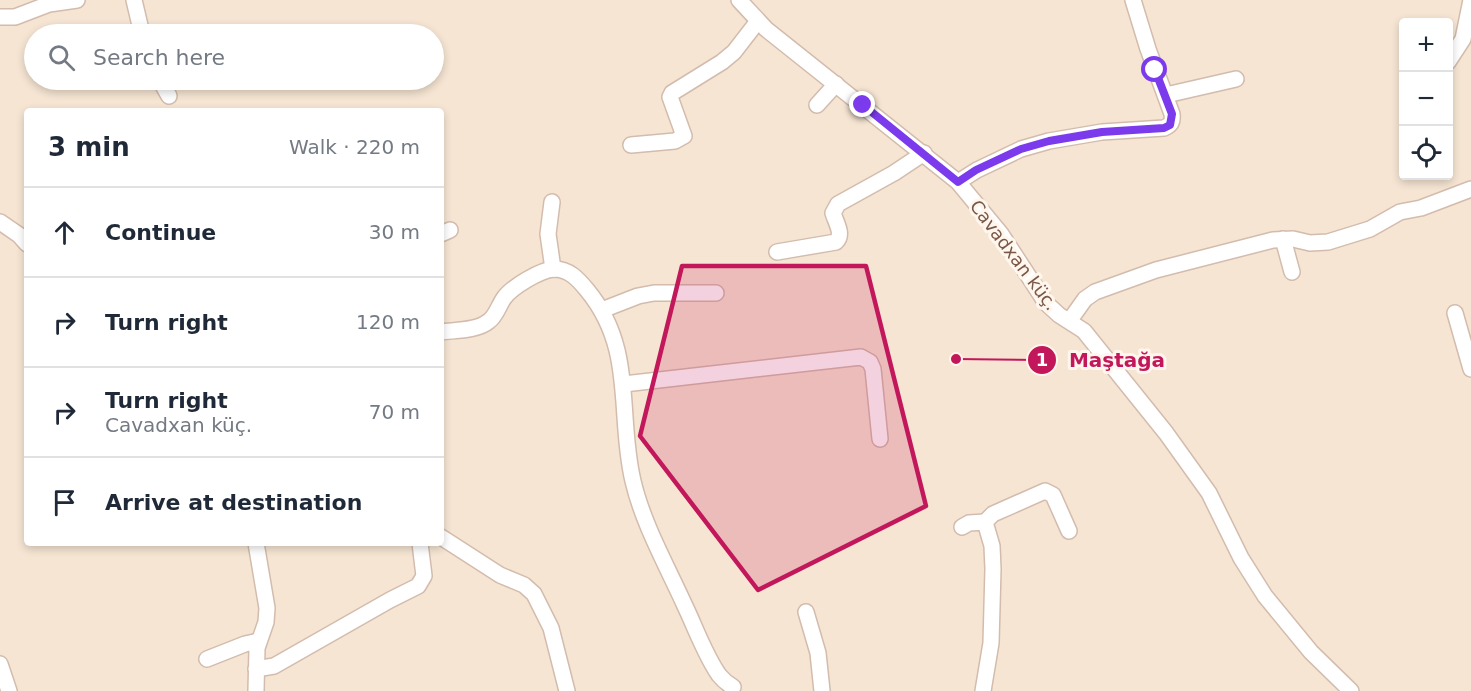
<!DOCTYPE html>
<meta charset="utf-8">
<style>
body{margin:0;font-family:"DejaVu Sans",sans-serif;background:#f6f6f7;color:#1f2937}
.controls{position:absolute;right:18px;top:18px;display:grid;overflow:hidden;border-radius:6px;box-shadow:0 3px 9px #0003}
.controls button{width:54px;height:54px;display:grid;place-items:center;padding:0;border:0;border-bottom:2px solid #e0e1e3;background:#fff;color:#1f2937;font:30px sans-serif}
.stop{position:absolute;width:18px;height:18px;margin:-14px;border:4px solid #7c3aed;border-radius:50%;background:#fff}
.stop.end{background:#7c3aed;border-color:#fff;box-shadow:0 2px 6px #0008}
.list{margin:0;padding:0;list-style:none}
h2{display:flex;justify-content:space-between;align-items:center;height:78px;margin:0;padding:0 24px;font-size:26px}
h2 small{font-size:20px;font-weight:400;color:#747a83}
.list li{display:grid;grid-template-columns:39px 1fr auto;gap:18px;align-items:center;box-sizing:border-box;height:90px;padding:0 24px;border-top:2px solid #e0e1e3}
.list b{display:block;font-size:22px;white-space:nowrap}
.list p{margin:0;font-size:20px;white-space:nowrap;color:#747a83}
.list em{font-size:20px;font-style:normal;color:#747a83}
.icon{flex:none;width:33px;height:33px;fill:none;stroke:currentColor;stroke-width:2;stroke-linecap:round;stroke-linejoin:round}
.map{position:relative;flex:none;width:1471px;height:691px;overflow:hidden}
.search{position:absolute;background:#fff;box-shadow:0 3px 9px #0003;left:24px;top:24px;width:420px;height:66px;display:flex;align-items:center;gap:15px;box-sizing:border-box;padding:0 21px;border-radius:33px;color:#747a83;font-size:22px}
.panel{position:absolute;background:#fff;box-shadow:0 3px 9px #0003;left:24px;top:108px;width:420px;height:438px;border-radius:6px}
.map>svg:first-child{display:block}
.residential{fill:#f6e5d3;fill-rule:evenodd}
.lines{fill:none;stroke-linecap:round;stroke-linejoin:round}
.minor-casing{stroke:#d3bcad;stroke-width:18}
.minor{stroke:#fff;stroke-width:15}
.route{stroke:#7c3aed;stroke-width:8}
.marked{fill:#c2185b;fill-opacity:0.2;stroke:#c2185b;stroke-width:4.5;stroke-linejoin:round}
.labels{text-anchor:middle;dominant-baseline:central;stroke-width:6;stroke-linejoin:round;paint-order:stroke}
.street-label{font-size:18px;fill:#795848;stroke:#fff7ed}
.leader{fill:none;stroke:#c2185b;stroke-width:2}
.callout-dot{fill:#c2185b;stroke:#fff7ed;stroke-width:2}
.mark-label{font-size:18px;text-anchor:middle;font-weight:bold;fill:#fff}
.callout-label{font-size:20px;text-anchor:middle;font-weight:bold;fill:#c2185b;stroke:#fff7ed;stroke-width:6;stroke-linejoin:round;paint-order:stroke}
</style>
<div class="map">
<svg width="1471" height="691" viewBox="0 0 1471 691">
<rect width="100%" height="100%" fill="#fef3e5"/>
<path class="residential" d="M0,0h1471v691h-1471zM1404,22h44v154h-44zM34,34h400v46h-400zM27,111h414v432h-414z"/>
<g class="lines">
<g class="minor-casing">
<g id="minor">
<path d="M134,0l8,34"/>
<path d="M739,0l27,29 192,153 43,52 45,69 13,12 25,16 82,102 43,60 32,65 24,38 46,56 40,39"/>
<path d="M0,17h15l34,-13 28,-4"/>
<path d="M1448,62l15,-23 8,-39"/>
<path d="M160,80l9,16"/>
<path d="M1166,95l70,-16"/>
<path d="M817,105l19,-21"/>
<path d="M631,145l44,-4 9,-5 -14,-39 2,-4 50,-31 12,-10 24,-31"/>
<path d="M958,182l19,-12 44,-21 28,-8 53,-9 62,-4c7,-3 9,-6 8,-14l-24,-65 -15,-49"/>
<path d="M552,202l-4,32 5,35"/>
<path d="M0,222l19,13 8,9"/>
<path d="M441,234l9,-4"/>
<path d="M1283,239l9,33"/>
<path d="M777,252l59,-10c8,-8 0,-19 -3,-29l5,-9 56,-31 30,-20"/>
<path d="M602,310l36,-14 16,-3h62"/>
<path d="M1455,313l16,56"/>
<path d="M1070,320l15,-21 10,-7 61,-22 117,-30 20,-1 17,4 18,-1 42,-13 30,-17 21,-4 50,-19"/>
<path d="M441,332c14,-2 36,-1 48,-11 7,-5 10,-16 15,-23 8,-11 36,-28 50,-29 15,0 24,10 33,21 49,59 30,124 46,191 10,43 34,85 52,125 11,23 20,49 34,69 4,5 9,9 14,12"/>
<path d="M624,384l237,-27 9,5 3,7 7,70"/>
<path d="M962,527l7,-4 16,-1"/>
<path d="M441,537l59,38 24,10 10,9 17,34 16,63"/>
<path d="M256,543l11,65 -1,14 -9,26 -1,43"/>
<path d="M806,612l12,41 4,38"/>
<path d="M207,659l38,-15 14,-3"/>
<path d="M0,664l9,27"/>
<path d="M256,669l18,-3 116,-66 28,-14 6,-10 -4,-33"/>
<path d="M983,691l8,-48 2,-74 -1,-23 -7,-24 8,-8 52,-23 8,4 16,36"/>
</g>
</g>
<use href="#minor" class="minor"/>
</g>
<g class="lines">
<path class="route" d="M863,105l95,77 18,-12 45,-21 28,-8 53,-9 62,-4 6,-3 2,-11 -17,-44"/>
</g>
<path class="marked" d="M682,266h184l60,240 -168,84 -118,-154z"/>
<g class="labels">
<g class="street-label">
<text transform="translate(1014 255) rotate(53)">Cavadxan küç.</text>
</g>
</g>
<path class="leader" d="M956 359L1042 360"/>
<g class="callout-dot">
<circle cx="956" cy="359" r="6"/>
<circle cx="1042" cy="360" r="15"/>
</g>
<g class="mark-label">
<text x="1042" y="366">1</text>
</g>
<g class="callout-label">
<text x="1117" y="367">Maştağa</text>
</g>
</svg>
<div class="controls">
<button>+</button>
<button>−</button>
<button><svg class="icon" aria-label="locate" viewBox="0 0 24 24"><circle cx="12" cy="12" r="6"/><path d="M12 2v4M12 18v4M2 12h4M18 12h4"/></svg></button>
</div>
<div class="stop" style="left:1155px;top:70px"></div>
<div class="stop end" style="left:863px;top:105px"></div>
<div class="search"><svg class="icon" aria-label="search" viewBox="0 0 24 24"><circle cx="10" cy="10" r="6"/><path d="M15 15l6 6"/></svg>Search here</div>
<section class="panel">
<h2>3 min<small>Walk · 220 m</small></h2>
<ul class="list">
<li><svg class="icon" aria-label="ahead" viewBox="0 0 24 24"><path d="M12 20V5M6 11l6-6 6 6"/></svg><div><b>Continue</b></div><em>30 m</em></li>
<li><svg class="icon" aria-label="right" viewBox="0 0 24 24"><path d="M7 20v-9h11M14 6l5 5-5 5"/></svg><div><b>Turn right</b></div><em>120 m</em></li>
<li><svg class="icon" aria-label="right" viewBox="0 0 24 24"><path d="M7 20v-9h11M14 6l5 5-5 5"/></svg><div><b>Turn right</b><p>Cavadxan küç.</p></div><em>70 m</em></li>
<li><svg class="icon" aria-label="arrive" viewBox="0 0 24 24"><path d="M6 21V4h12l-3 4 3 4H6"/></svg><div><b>Arrive at destination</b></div></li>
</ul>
</section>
</div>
